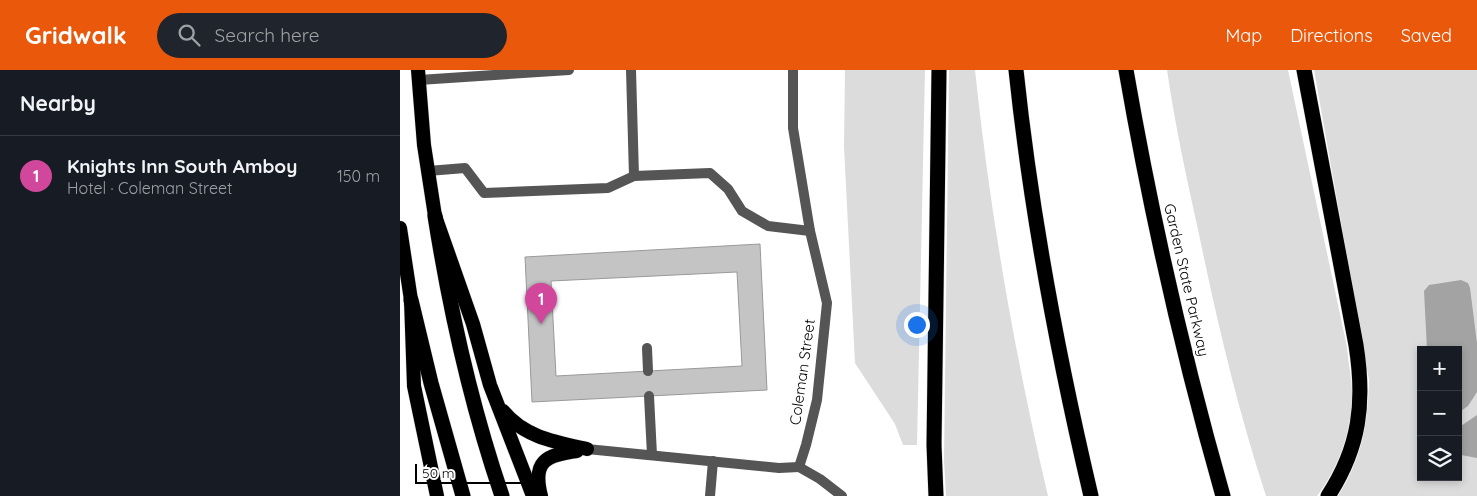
<!DOCTYPE html>
<meta charset="utf-8">
<style>
body{margin:0;font-family:Quicksand,sans-serif;background:#20242c;color:#f1f3f6}
.controls{position:absolute;right:15px;bottom:15px;display:grid;overflow:hidden;border-radius:0px;box-shadow:0 2px 8px #0003}
.controls button{width:45px;height:45px;display:grid;place-items:center;padding:0;border:0;border-bottom:1px solid #363941;background:#171b24;color:#f1f3f6;font:25px sans-serif}
.scale{position:absolute;left:15px;bottom:12px;width:124px;box-sizing:border-box;padding-left:5px;border:2px solid #000;border-top:0;font-size:14px;line-height:18px;white-space:nowrap;color:#000;-webkit-text-stroke:4px #fff;paint-order:stroke}
.you{position:absolute;left:516px;top:254px;width:18px;height:18px;margin:-12px;border:4px solid #fff;border-radius:50%;background:#1a73e8;box-shadow:0 0 0 8px #1a73e833}
.badge{display:grid;place-items:center;width:32px;height:32px;border-radius:50%;background:#ea580c;color:#fff;font-size:16px;font-weight:700}
.pin{position:absolute;translate:-50% -41px;filter:drop-shadow(0 1px 2px #0008)}
.pin::after{content:'';position:absolute;top:26px;width:18px;height:15px;background:inherit;clip-path:polygon(0 0,100% 0,50% 100%)}
.list{margin:0;padding:0;list-style:none}
h2{display:flex;justify-content:space-between;align-items:center;height:65px;margin:0;padding:0 20px;font-size:21px}
h2 small{font-size:16px;font-weight:400;color:#9ea1a6}
.list li{display:grid;grid-template-columns:32px 1fr auto;gap:15px;align-items:center;box-sizing:border-box;height:80px;padding:0 20px;border-top:1px solid #363941}
.list b{display:block;font-size:19px;white-space:nowrap}
.list p{margin:0;font-size:16px;white-space:nowrap;color:#9ea1a6}
.list em{font-size:16px;font-style:normal;color:#9ea1a6}
.icon{flex:none;width:28px;height:28px;fill:none;stroke:currentColor;stroke-width:2;stroke-linecap:round;stroke-linejoin:round}
.map{position:relative;flex:none;width:1077px;height:426px;overflow:hidden}
header{display:flex;align-items:center;gap:30px;box-sizing:border-box;height:70px;padding:0 25px;background:#ea580c;color:#fff}
header strong{font-size:24px}
nav{display:flex;gap:28px;margin-inline-start:auto;font-size:18px}
.search{width:350px;height:45px;background:#20242c;display:flex;align-items:center;gap:12px;box-sizing:border-box;padding:0 18px;border-radius:28px;color:#9ea1a6;font-size:19px}
main{display:flex}
aside{flex:1;background:#171b24}
.map>svg:first-child{display:block}
.green{fill:#dcdcdc;fill-rule:evenodd}
.water{fill:#a3a3a3}
.building{fill:#c4c4c4;stroke:#999;fill-rule:evenodd}
.lines{fill:none;stroke-linecap:round;stroke-linejoin:round}
.trunk-casing{stroke:#dbdbdb;stroke-width:15}
.motorway-casing{stroke:#dbdbdb;stroke-width:16}
.service{stroke:#555;stroke-width:10}
.minor{stroke:#555;stroke-width:10}
.trunk{stroke:#000;stroke-width:14}
.motorway{stroke:#000;stroke-width:15}
.labels{text-anchor:middle;dominant-baseline:central;stroke-width:4.5;stroke-linejoin:round;paint-order:stroke}
.street-label{font-size:15px;fill:#000;stroke:#fff}
</style>
<header>
<strong>Gridwalk</strong>
<div class="search"><svg class="icon" aria-label="search" viewBox="0 0 24 24"><circle cx="10" cy="10" r="6"/><path d="M15 15l6 6"/></svg>Search here</div>
<nav><a>Map</a><a>Directions</a><a>Saved</a></nav>
</header>
<main>
<aside>
<h2>Nearby<small></small></h2>
<ul class="list">
<li><span class="badge" style="background:#d1479c">1</span><div><b>Knights Inn South Amboy</b><p>Hotel · Coleman Street</p></div><em>150 m</em></li>
</ul>
</aside>
<div class="map">
<svg width="1077" height="426" viewBox="0 0 1077 426">
<rect width="100%" height="100%" fill="#fff"/>
<g class="green">
<path d="M445,0h80l-8,375h-14l-8,-21 -40,-61 -11,-216z"/>
<path d="M549,0h26c15,144 40,286 73,426h-102l-2,-36z"/>
<path d="M767,0h121l59,277c1,15 5,32 5,47 0,36 -13,73 -35,102h-51c-28,-86 -49,-174 -67,-262 -12,-54 -24,-109 -32,-164z"/>
<path d="M914,0h163v426h-139c24,-38 30,-72 31,-116zM1021,280h37v127h-37z"/>
</g>
<g class="water">
<path d="M1061,210l7,3 2,5 7,55v49l-9,14 -10,7v-63h-31l-3,-59 5,-6z"/>
<path d="M1077,345v43l-16,-3 -3,-2v-25z"/>
</g>
<path class="building" d="M360,174l7,146 -235,12 -7,-145zM337,202l5,94 -186,10 -5,-95z"/>
<g class="lines">
<g class="trunk-casing">
<g id="trunk">
<path d="M18,0l6,75 11,71 38,108 17,61 43,111"/>
<path d="M0,158l11,72 3,86 23,110"/>
<path d="M103,341c21,26 52,31 84,38"/>
<path d="M141,426c-9,-35 5,-41 36,-45"/>
</g>
</g>
<g class="motorway-casing">
<g id="motorway">
<path d="M616,0c15,143 42,286 75,426"/>
<path d="M726,0c25,144 57,286 97,426"/>
<path d="M904,0l52,275c9,57 4,102 -28,151"/>
<path d="M35,146c15,95 36,189 67,280"/>
<path d="M11,230l20,83 32,113"/>
<path d="M536,426l-2,-51 5,-375"/>
</g>
</g>
<g class="service">
<path d="M231,0l3,106"/>
<path d="M393,0v58l17,103 17,72 -10,97 -11,45 -7,22 21,12 22,17"/>
<path d="M19,10l150,-10"/>
<path d="M28,101l37,-3 19,25 124,-5 26,-12 76,-3 18,16 14,22 26,15 42,5"/>
<path d="M247,278l1,23"/>
<path d="M249,326l3,59"/>
<path d="M310,426l3,-35"/>
</g>
<path class="minor" d="M187,379l192,19 20,-1"/>
<use href="#trunk" class="trunk"/>
<use href="#motorway" class="motorway"/>
</g>
<g class="labels">
<g class="street-label">
<text transform="translate(787 210) rotate(77)">Garden State Parkway</text>
<text transform="translate(402 302) rotate(-82)">Coleman Street</text>
</g>
</g>
</svg>
<div class="controls">
<button>+</button>
<button>−</button>
<button><svg class="icon" aria-label="layers" viewBox="0 0 24 24"><path d="M12 4l9 5-9 5-9-5zM3 14l9 5 9-5"/></svg></button>
</div>
<div class="scale">50 m</div>
<div class="you"></div>
<div class="pin badge" style="left:141px;top:254px;background:#d1479c">1</div>
</div>
</main>
